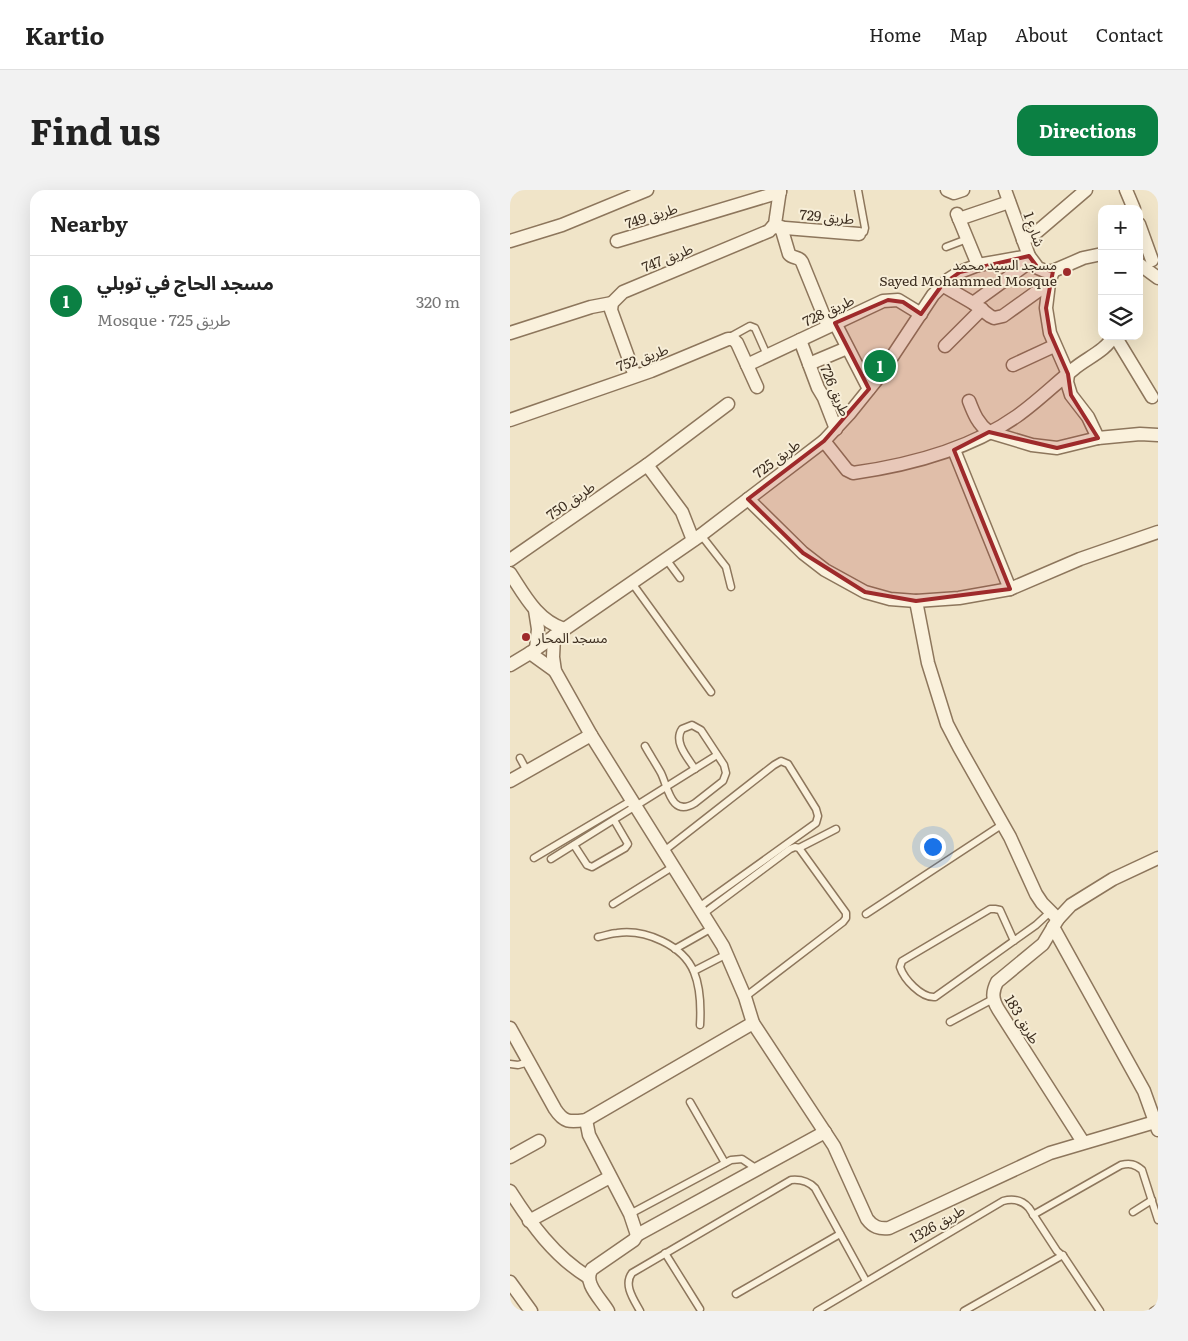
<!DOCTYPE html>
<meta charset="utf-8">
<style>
body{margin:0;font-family:Literata,"Noto Sans Arabic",serif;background:#f2f2f2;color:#222}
.controls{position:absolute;right:15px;top:15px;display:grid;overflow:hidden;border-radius:10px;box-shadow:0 5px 20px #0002}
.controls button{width:45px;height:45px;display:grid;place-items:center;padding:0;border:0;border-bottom:1px solid #e0e0e0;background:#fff;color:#222;font:25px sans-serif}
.you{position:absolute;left:422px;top:656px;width:18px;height:18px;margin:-12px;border:4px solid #fff;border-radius:50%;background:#1a73e8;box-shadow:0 0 0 8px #1a73e833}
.badge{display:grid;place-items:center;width:32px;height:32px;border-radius:50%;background:#0b8043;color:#fff;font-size:16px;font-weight:700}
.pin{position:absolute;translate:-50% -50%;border:2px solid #fff;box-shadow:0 1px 5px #0006}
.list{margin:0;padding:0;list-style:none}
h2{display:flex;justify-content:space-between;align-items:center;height:65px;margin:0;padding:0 20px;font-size:21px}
h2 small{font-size:16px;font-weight:400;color:#767676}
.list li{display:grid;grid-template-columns:32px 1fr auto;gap:15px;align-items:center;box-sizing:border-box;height:90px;padding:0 20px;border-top:1px solid #e0e0e0}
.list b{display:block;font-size:19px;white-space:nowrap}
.list p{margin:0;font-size:16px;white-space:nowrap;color:#767676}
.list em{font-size:16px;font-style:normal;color:#767676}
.icon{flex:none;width:28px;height:28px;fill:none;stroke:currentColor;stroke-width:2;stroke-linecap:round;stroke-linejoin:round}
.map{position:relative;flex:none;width:648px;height:1121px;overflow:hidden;border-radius:15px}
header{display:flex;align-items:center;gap:30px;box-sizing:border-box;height:70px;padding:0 25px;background:#fff;border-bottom:1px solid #e0e0e0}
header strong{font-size:24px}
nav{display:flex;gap:28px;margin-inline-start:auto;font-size:18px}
.intro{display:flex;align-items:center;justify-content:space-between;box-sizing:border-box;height:120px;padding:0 30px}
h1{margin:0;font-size:35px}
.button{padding:12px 22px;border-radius:15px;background:#0b8043;color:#fff;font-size:18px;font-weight:700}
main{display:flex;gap:30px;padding:0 30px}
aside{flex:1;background:#fff;border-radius:15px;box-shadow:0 5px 20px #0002}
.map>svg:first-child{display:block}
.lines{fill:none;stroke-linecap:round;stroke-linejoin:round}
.lane-casing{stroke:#8d765c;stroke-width:9}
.street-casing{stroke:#8d765c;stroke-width:15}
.lane{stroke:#faf1dc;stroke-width:6}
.street{stroke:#faf1dc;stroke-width:12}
.marked{fill:#9e2a2b;fill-opacity:0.2;stroke:#9e2a2b;stroke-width:4;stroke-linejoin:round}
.poi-dot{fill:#9e2a2b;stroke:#f7eed8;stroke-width:2}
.labels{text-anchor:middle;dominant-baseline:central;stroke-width:4;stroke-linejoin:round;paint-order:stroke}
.street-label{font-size:14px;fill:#3d2e20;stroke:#f7eed8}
.poi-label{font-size:14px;fill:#3d2e20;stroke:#f7eed8;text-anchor:end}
</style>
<header>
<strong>Kartio</strong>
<nav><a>Home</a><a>Map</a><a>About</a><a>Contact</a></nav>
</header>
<div class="intro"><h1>Find us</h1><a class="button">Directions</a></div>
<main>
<aside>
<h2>Nearby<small></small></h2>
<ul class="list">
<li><span class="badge">1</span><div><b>مسجد الحاج في توبلي</b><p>Mosque · طريق 725</p></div><em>320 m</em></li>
</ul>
</aside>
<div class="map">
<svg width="648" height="1121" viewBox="0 0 648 1121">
<rect width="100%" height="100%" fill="#f0e4c8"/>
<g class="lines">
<g class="lane-casing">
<g id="lane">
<path d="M348,0l7,38 -1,4 -5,2"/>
<path d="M436,57l21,-8"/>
<path d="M220,147l20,-11 5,2 12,27"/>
<path d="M191,345l25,32 5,20"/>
<path d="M156,369l14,19"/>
<path d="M122,393l79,109"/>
<path d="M135,556c5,9 11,18 16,27 7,14 10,45 34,30l28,-22 3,-8 -2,-8 -23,-35 -9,-5 -10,4c-9,13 6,29 13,40"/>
<path d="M10,568l7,13"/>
<path d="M64,655l13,20 5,2 33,-19 3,-4 -14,-24"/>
<path d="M289,658l37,-19"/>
<path d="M154,661l110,-86 7,-4 7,3 28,45 2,7 -2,7 -117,84"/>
<path d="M24,668l98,-58"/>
<path d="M41,669l166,-104"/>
<path d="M103,714l61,-38"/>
<path d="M193,724l87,-65 5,-2 4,1 47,65v5l-3,4 -98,75"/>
<path d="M356,724l137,-90"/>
<path d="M88,747c7,-1 13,-4 19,-4 28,-4 66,12 77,39 7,17 7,36 6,53"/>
<path d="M504,751l-14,-31 -5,-1h-5l-88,52 -2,6c4,12 21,31 35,30l101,-72 14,-13"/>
<path d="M165,759l37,-21"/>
<path d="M184,781l33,-17"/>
<path d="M440,832l43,-23"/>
<path d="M0,874l8,1 11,-3"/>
<path d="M180,912l35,61"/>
<path d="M623,1022l19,-12"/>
<path d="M120,1024l101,-54 11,-1 15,10"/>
<path d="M523,1025l88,-50c9,-2 14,-1 21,5l16,50"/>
<path d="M155,1063l35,56"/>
<path d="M226,1104l104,-60"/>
<path d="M130,1121c-6,-11 -17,-26 -8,-38l159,-93c10,-1 17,1 24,8l51,93"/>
<path d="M307,1121l186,-110c11,-3 19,-1 26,7l28,43 7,6 36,54"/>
<path d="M454,1121l99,-56"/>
<path d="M643,1121l5,-3"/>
</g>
</g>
<g class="street-casing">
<g id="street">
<path d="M437,0l7,3 9,-3"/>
<path d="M495,0l24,66 9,12 7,3h8l30,-13 19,-4"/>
<path d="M616,0l8,19"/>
<path d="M447,24l21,51"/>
<path d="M449,29l50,-17"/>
<path d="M629,34l13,36"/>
<path d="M263,37l86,7"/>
<path d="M271,37l8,27c4,5 10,2 13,8l26,64"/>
<path d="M513,50l15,-9 48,-41"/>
<path d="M0,51l52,-16 85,-35"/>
<path d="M107,51l163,-49"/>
<path d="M629,74l19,14"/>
<path d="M543,81l-4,12 -3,25 4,25 18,41 -1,8 4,13 17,22 10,21"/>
<path d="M432,95l31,18 17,13 4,2 9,-2 46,-33"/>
<path d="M463,113l58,-42"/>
<path d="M325,133l34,66"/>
<path d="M0,143l81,-26 21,-4"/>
<path d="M605,146l37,61"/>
<path d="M290,150l18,48 6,10 12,31"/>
<path d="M435,156l37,-37"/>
<path d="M299,174l38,-16"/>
<path d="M237,175l136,-64 15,-1 23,14"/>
<path d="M503,175l41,-19"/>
<path d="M125,186l-24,-66 1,-7 11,-11 146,-61 6,-7 5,-34"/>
<path d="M459,211c5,13 9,23 20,31l43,13 25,3 41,-10 42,-4 18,1"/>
<path d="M0,230l141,-49 77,-32h5l4,4 20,44"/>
<path d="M314,251l23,29 6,3c57,-8 116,-23 164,-57 20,-14 39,-33 58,-48 12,-10 32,-18 38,-32"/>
<path d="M444,260l56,139"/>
<path d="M137,275l35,47 11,28"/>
<path d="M238,309l55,54 22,17 40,22 25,7 26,2 43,-3 51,-9 70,-30 78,-27"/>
<path d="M0,370l137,-95 81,-61"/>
<path d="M0,383c15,23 27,47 54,56"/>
<path d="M406,411l12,62 19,61 12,23 51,90 26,57 6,9 16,16"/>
<path d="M25,420l3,19 -2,20"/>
<path d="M44,446l-1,21 2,14 36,64 132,211 22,51 8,26 81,123 33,73c6,8 12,10 22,9l161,-75 105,-31"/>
<path d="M20,463l25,18"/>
<path d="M0,475l20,-12 171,-118 123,-94 25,-27 29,-36 55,-83 16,-16 11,-7 18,-7 51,-9"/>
<path d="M0,591l81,-46"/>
<path d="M543,737l91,164 14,39"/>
<path d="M0,838l45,81c9,14 15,13 31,11l167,-97"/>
<path d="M76,930l3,15 41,79 7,21 -3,5 -42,29c-10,13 9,30 16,42"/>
<path d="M573,952l-85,-133c-6,-10 -6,-17 -1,-27l46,-38 15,-25 13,-14 42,-26 45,-21"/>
<path d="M0,967l29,-16"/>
<path d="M0,1001c21,33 44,65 78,86"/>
<path d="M19,1031l81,-44"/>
<path d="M127,1045l188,-103"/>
<path d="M0,1092l21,29"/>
</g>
</g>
<use href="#lane" class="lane"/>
<use href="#street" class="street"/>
</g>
<path class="marked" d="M519,66l9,12 15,3 -7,37 4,25 18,41 3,21 27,43 -41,10 -68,-16 -35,18 56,139 -94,12 -51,-9 -62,-39 -55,-54 76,-58 45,-52 -34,-66 53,-23 15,2 18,12 21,-29 18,-13z"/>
<g class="poi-dot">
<circle cx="557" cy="82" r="5"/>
<circle cx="16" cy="447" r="5"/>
</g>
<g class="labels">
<g class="street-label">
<text transform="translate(141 25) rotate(-17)">طريق 749</text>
<text transform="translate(317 26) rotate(5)">طريق 729</text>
<text transform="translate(525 39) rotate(70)">شارع 1</text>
<text transform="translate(157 67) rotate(-22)">طريق 747</text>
<text transform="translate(318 120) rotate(-25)">طريق 728</text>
<text transform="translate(132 167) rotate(-20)">طريق 752</text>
<text transform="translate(326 200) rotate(67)">طريق 726</text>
<text transform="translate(266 268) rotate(-37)">طريق 725</text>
<text transform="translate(60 310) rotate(-35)">طريق 750</text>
<text transform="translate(513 829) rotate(59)">طريق 183</text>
<text transform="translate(427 1033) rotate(-30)">طريق 1326</text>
</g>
<g class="poi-label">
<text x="547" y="74">مسجد السيد محمد<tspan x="547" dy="16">Sayed Mohammed Mosque</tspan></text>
<text x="26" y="447" text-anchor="start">مسجد المحار</text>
</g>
</g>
</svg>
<div class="controls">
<button>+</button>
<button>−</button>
<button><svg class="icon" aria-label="layers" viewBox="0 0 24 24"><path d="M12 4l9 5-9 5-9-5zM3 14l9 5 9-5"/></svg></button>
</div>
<div class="you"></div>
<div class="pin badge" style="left:370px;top:176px">1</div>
</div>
</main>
